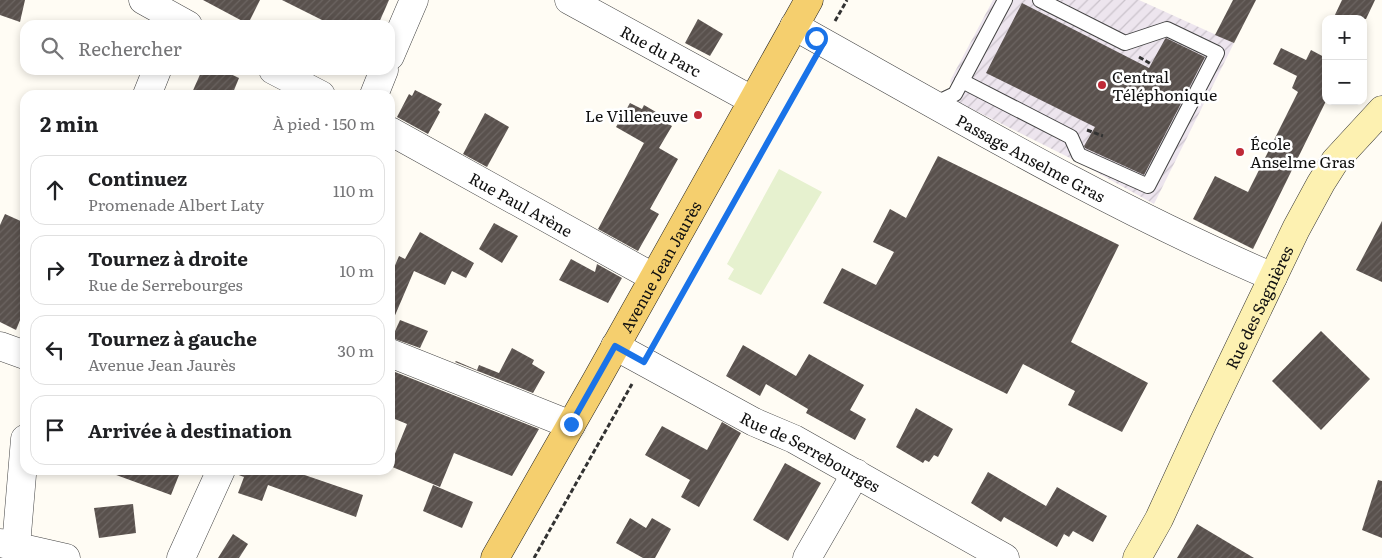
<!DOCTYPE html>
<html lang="fr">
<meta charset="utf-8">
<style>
body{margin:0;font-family:Literata,serif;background:#f6f6f6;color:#202124}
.controls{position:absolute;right:15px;top:15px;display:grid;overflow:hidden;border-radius:10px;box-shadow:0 2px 8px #0003}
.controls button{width:45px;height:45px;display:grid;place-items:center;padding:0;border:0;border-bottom:1px solid #e0e0e0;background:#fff;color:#202124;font:25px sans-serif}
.stop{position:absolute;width:15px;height:15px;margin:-11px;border:4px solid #1a73e8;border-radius:50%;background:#fff}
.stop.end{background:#1a73e8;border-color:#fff;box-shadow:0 1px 5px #0008}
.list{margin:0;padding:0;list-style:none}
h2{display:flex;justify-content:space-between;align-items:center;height:65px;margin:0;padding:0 20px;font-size:21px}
h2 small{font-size:16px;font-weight:400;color:#757577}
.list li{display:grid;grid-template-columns:32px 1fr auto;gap:15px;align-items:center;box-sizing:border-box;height:70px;margin:0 10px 10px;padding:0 10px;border:1px solid #e0e0e0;border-radius:15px}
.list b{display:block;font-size:19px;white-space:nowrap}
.list p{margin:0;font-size:16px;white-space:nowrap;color:#757577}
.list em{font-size:16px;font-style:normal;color:#757577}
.icon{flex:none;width:28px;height:28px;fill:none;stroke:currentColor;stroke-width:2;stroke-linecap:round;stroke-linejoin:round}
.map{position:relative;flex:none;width:1382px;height:558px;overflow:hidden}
.search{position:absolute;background:#fff;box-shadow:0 2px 8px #0003;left:20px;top:20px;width:375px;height:55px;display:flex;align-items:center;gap:12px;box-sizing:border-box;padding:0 18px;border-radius:15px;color:#757577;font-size:19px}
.panel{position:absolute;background:#fff;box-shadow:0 2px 8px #0003;left:20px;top:90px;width:375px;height:385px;border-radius:15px}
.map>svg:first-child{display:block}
.industrial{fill:url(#industrial-furrows)}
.pitch{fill:#e6f1cf}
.building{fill:url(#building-hatch)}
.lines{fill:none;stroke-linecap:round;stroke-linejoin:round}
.lane-casing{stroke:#434343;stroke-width:16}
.street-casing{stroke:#434343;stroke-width:29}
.secondary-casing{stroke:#323232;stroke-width:29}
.primary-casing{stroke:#212121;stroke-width:29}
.path{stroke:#323232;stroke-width:3;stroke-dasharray:5 2.5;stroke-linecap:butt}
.lane{stroke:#fff;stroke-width:14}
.street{stroke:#fff;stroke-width:28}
.secondary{stroke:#fdf1b1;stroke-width:28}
.primary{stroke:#f5cf6e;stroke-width:28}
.route{stroke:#1a73e8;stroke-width:6}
.poi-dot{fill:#bf2a37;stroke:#fff;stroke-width:2}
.labels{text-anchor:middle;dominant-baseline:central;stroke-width:5;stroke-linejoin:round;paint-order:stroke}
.street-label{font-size:16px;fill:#101010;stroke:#fff}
.poi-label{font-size:16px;fill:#101010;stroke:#fff;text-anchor:start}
</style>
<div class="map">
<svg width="1382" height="558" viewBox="0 0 1382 558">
<defs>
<pattern id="industrial-furrows" width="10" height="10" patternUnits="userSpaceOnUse" patternTransform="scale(1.25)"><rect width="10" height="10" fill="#ede5ee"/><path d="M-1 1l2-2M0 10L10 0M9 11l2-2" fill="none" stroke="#cac3cb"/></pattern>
<pattern id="building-hatch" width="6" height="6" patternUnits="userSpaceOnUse" patternTransform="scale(1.25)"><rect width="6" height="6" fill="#59514d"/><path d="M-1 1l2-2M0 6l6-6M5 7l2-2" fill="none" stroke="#6c6562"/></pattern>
</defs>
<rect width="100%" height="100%" fill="#fffcf4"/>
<path class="industrial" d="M993,0h146l95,43 -80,161 -74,-41 -122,-61 -8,-21z"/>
<path class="pitch" d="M779,169l43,23 -61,103 -33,-16 6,-10 -7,-5z"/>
<g class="building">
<path d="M0,0h25l-5,22 -20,-7z"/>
<path d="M203,0h57l-12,24z"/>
<path d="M282,0h107l-11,25h-46z"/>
<path d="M1233,0h23l-22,43 -19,-8z"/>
<path d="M1342,0h33l-9,19h-33z"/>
<path d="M1022,3l127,65 16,-29 1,-1 39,19 -61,118 -59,-27 -1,-2 11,-19 -109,-54z"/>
<path d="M698,19l25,15 -13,22 -25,-13z"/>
<path d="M1281,48l25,12 5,-10 15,8v43l-73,148 -60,-30 22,-43 33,16 50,-100 -6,-4 5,-12 -24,-12z"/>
<path d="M202,70h20l17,8 -7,17h-41z"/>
<path d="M415,90l27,14 -4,6 2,2 -12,22 -31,-17 12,-23 3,2z"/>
<path d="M630,103l12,6 2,-4 17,10 -2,4 13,7 -13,22 19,11 -28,50 9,5 -21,37 -40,-22 46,-86 -28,-16z"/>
<path d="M485,113l24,14 -22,40 -24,-13z"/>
<path d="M938,156l181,89 -48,97 77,41 -26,49 -54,-27 7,-14 -52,-27 -16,30 -184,-91 19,-35 34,17 18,-33 -21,-10 17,-33 16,9z"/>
<path d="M5,214l20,9v85l-9,22 -16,-8v-97z"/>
<path d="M1382,221v61l-26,-12z"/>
<path d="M494,223l24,13 -16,27 -23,-14z"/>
<path d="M420,232l54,31 -8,15 -14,-7 -7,14 -31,-14 -24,56v-50l9,-21 6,3z"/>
<path d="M571,259l24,13 2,-8 25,14 -14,25 -49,-23z"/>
<path d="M400,320l28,11 -8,17 -28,-10z"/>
<path d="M1321,331l49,48 -49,51 -49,-49z"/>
<path d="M743,345l53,31 13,-22 55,31 -14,25 16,9 -11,21 -49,-27 2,-4 -42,-25 -6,12 -34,-20z"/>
<path d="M512,348l22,12 -2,4 13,8 -12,21 -78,-31 1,-1 21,9 2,-5 20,8z"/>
<path d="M390,370l149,59 -27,47 -58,-23 -14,34 -50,-21 17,-42 -17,-7z"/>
<path d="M916,408l37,21 -15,28 -4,-2 -5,7 -4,-2 -2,3 -27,-16z"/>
<path d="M722,422l19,11 -42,74 -18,-10 9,-17 -45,-25 17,-29 45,24z"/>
<path d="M785,463l36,20 -33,58 -35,-21z"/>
<path d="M108,470h73l-10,25 -63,-23z"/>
<path d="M236,470h54l73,25 -7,22 -88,-32 -6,16 -24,-8 6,-16 -8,-3z"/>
<path d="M988,472l58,34 11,-19 50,29 -14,26 -20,-11 -4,6 -5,-3 -7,13 -53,-30 -3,5 -30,-19z"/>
<path d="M1378,480l4,1v57l-20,-8z"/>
<path d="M433,485l40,17 -11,26 -39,-17z"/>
<path d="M133,504l3,29 -37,5 -5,-30z"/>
<path d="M630,518l16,10 6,-10 19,11 -16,29h-12l-27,-15z"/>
<path d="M1197,524l57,34h-77z"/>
<path d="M233,534l15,10 -9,14h-21z"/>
</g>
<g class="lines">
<g class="lane-casing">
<g id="lane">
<path d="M962,81l109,56 8,18 69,31 69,-133 -50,-24 -42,14 -85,-43"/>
<path d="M934,104l21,-10 50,-94"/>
</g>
</g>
<g class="street-casing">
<g id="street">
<path d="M143,0l45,25"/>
<path id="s1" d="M569,0l183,100"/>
<path id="s2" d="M794,26c158,88 313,180 479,251"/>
<path d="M390,56l24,-56"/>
<path d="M273,70l48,25"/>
<path d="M147,95l10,-25"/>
<path d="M374,95l10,-25"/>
<path id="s3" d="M390,131l263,146"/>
<path d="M0,346l25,9"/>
<path id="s4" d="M615,346l139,76 40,17 211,119"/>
<path d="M390,353l181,72"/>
<path d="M0,543l66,15"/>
<path d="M16,546l9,-107"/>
<path d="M181,558l40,-88"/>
<path d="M807,558l49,-85"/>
</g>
</g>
<g class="secondary-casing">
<g id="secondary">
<path id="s5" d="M1137,558l22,-39 44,-96 93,-194 25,-46 14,-22 47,-51"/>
</g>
</g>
<g class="primary-casing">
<g id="primary">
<path id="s6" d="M495,558l101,-177 213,-381"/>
</g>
</g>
<g class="path">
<path d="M835,21l12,-21"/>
<path d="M1139,57l12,7"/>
<path d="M1087,130l16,6"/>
<path d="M656,342l156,-279"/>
<path d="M534,558l98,-174"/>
</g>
<use href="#lane" class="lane"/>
<use href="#street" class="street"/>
<use href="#secondary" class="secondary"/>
<use href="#primary" class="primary"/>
</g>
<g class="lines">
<path class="route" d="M571,424l44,-78 29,16 180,-320 -8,-4"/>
</g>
<g class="poi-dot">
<circle cx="1102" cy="85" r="5"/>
<circle cx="698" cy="115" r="5"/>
<circle cx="1240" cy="152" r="5"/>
</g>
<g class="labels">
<g class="street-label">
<text stroke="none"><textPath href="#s1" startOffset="105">Rue du Parc</textPath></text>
<text stroke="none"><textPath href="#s2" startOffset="271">Passage Anselme Gras</textPath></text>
<text stroke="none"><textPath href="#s3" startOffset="150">Rue Paul Arène</textPath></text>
<text stroke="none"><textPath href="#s6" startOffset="335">Avenue Jean Jaurès</textPath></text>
<text stroke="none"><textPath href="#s5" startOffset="279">Rue des Sagnières</textPath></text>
<text stroke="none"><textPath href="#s4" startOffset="222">Rue de Serrebourges</textPath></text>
</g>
<g class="poi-label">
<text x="1112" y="76">Central<tspan x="1112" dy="18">Téléphonique</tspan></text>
<text x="688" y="115" text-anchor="end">Le Villeneuve</text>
<text x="1250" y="143">École<tspan x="1250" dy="18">Anselme Gras</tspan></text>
</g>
</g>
</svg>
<div class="controls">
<button>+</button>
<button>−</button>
</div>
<div class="stop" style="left:816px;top:38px"></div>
<div class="stop end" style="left:571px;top:424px"></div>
<div class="search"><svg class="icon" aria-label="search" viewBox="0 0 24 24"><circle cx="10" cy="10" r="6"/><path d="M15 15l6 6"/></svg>Rechercher</div>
<section class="panel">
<h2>2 min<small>À pied · 150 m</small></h2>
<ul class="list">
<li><svg class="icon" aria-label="ahead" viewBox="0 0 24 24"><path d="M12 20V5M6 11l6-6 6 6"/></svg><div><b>Continuez</b><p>Promenade Albert Laty</p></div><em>110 m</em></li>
<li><svg class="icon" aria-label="right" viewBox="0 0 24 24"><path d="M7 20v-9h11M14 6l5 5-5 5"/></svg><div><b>Tournez à droite</b><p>Rue de Serrebourges</p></div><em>10 m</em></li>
<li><svg class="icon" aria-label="left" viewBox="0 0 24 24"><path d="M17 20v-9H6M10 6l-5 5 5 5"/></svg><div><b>Tournez à gauche</b><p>Avenue Jean Jaurès</p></div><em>30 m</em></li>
<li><svg class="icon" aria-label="arrive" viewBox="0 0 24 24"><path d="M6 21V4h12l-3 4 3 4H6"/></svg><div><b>Arrivée à destination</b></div></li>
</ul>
</section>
</div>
